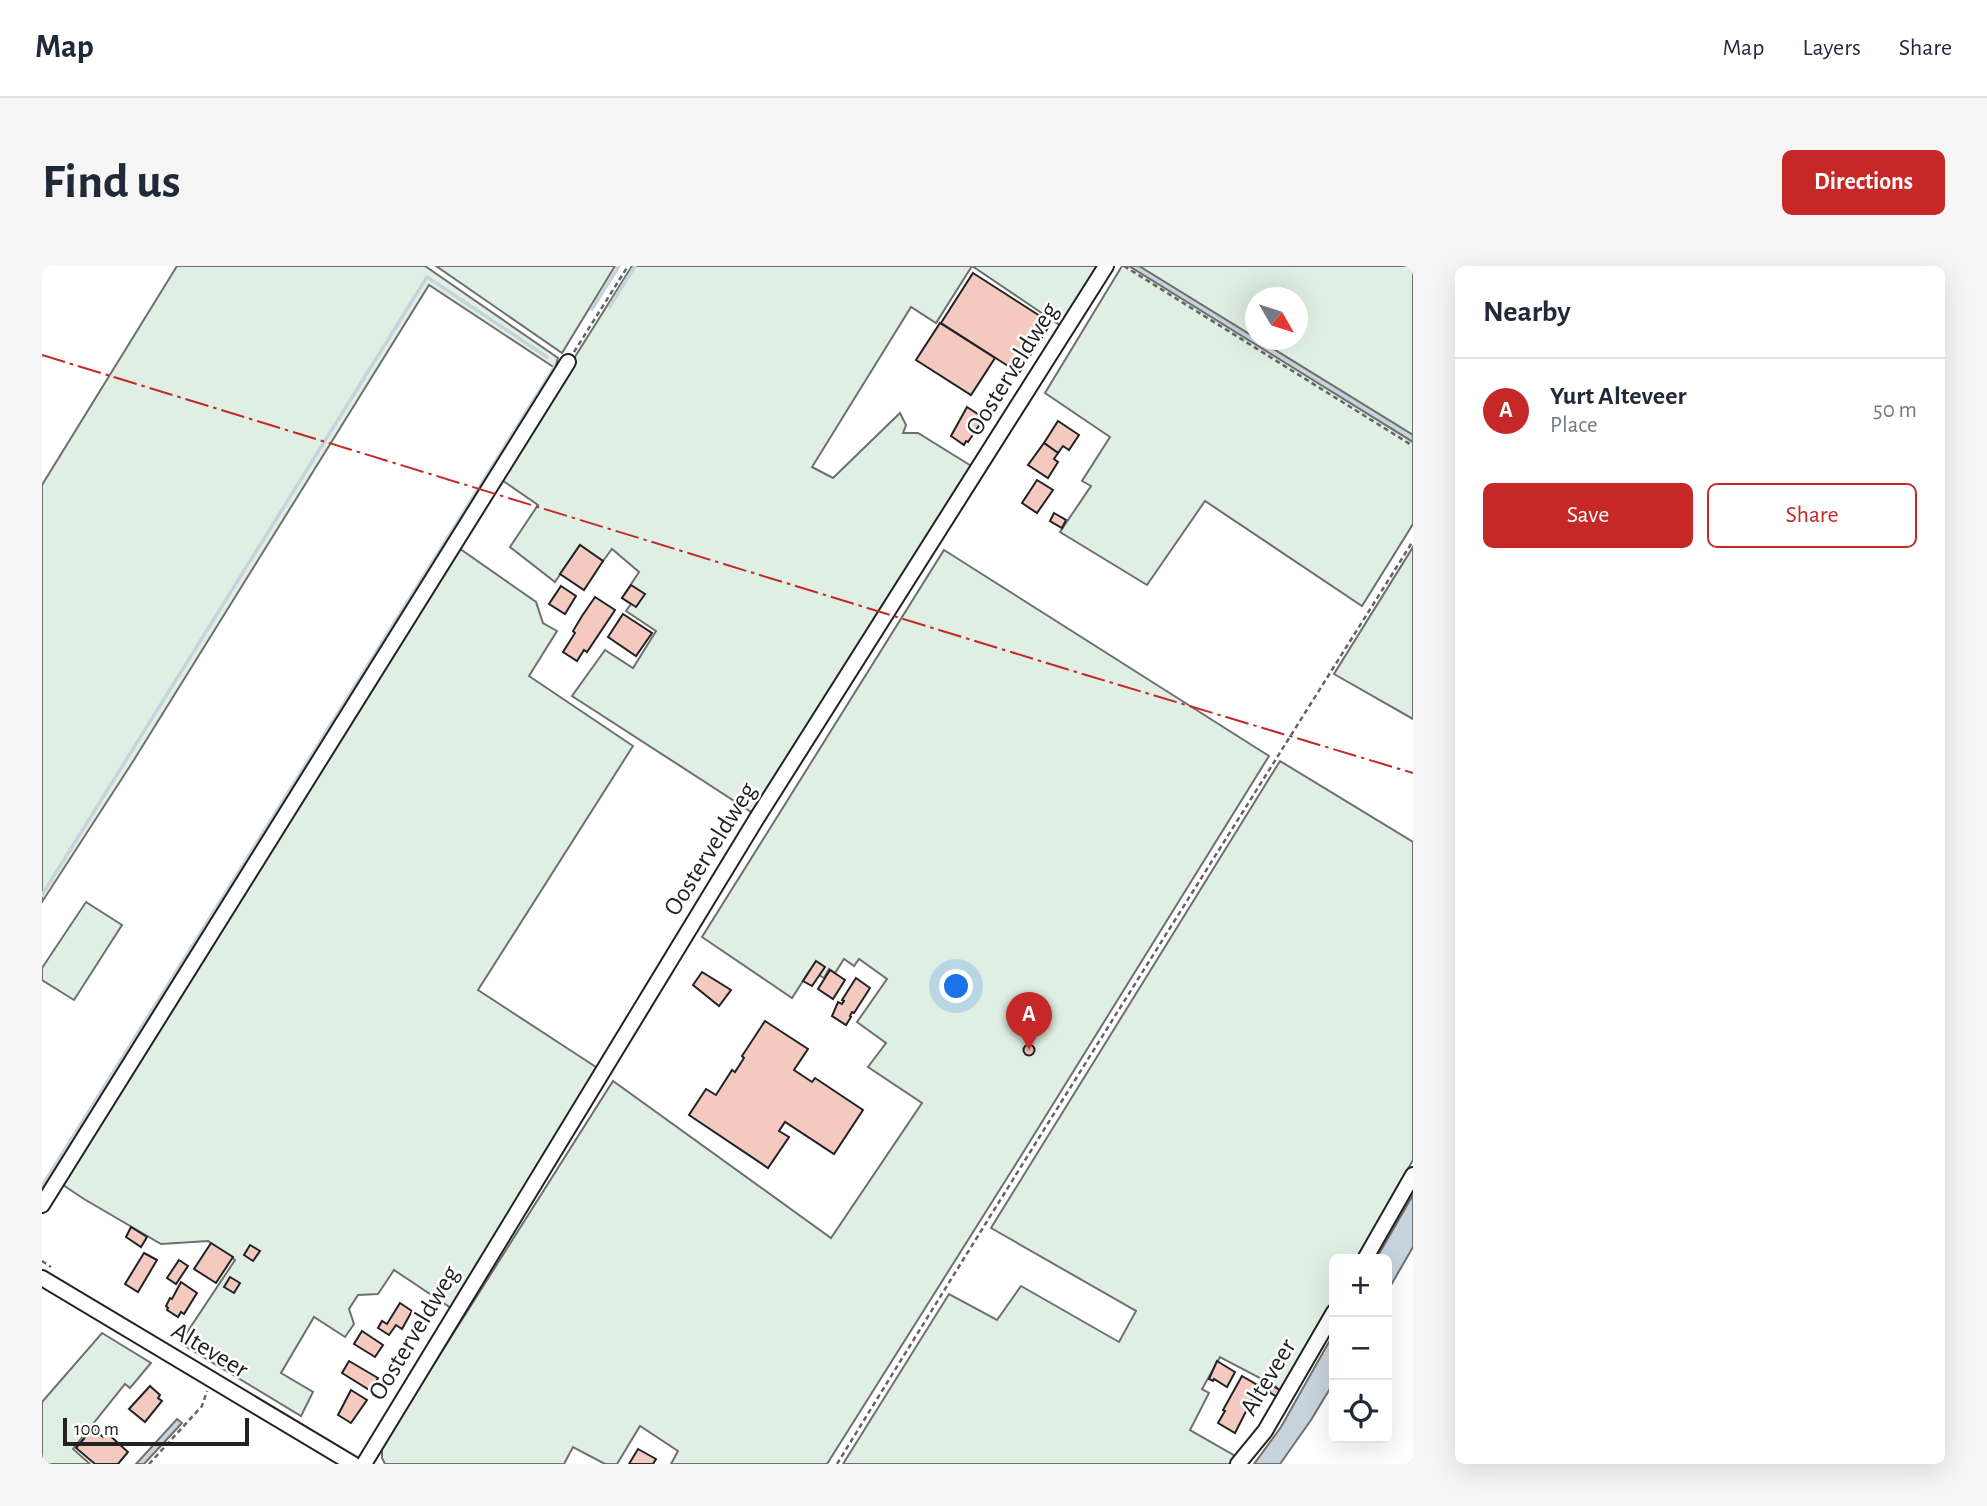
<!DOCTYPE html>
<meta charset="utf-8">
<style>
body{margin:0;font-family:"Alegreya Sans",sans-serif;background:#f6f6f7;color:#1f2937}
.controls{position:absolute;right:21px;bottom:21px;display:grid;overflow:hidden;border-radius:10px;box-shadow:0 7px 28px #0002}
.controls button{width:63px;height:63px;display:grid;place-items:center;padding:0;border:0;border-bottom:2px solid #e0e1e3;background:#fff;color:#1f2937;font:35px sans-serif}
.compass{position:absolute;left:1203px;top:21px;width:63px;height:63px;border-radius:50%;background:#fff;box-shadow:0 7px 28px #0002;rotate:129deg}
.scale{position:absolute;left:21px;bottom:18px;width:186px;box-sizing:border-box;padding-left:7px;border:4px solid #222;border-top:0;font-size:19px;line-height:24px;white-space:nowrap;color:#222;-webkit-text-stroke:5px #fff;paint-order:stroke}
.you{position:absolute;left:915px;top:721px;width:24px;height:24px;margin:-18px;border:5px solid #fff;border-radius:50%;background:#1a73e8;box-shadow:0 0 0 10px #1a73e833}
.badge{display:grid;place-items:center;width:46px;height:46px;border-radius:50%;background:#c62828;color:#fff;font-size:23px;font-weight:700}
.pin{position:absolute;translate:-50% -58px;filter:drop-shadow(0 2px 4px #0008)}
.pin::after{content:'';position:absolute;top:37px;width:24px;height:21px;background:inherit;clip-path:polygon(0 0,100% 0,50% 100%)}
.list{margin:0;padding:0;list-style:none}
h2{display:flex;justify-content:space-between;align-items:center;height:91px;margin:0;padding:0 28px;font-size:30px}
h2 small{font-size:23px;font-weight:400;color:#747a83}
.list li{display:grid;grid-template-columns:46px 1fr auto;gap:21px;align-items:center;box-sizing:border-box;height:105px;padding:0 28px;border-top:2px solid #e0e1e3}
.list b{display:block;font-size:26px;white-space:nowrap}
.list p{margin:0;font-size:23px;white-space:nowrap;color:#747a83}
.list em{font-size:23px;font-style:normal;color:#747a83}
.actions{display:flex;gap:14px;padding:21px 28px}
.actions a{flex:1;padding:16px 0;border:2px solid #c62828;border-radius:10px;text-align:center;font-size:24px;color:#c62828}
.actions .main{background:#c62828;color:#fff}
.icon{flex:none;width:38px;height:38px;fill:none;stroke:currentColor;stroke-width:2;stroke-linecap:round;stroke-linejoin:round}
.map{position:relative;flex:none;width:1371px;height:1198px;overflow:hidden;border-radius:10px}
header{display:flex;align-items:center;gap:42px;box-sizing:border-box;height:98px;padding:0 35px;background:#fff;border-bottom:2px solid #e0e1e3}
header strong{font-size:33px}
nav{display:flex;gap:38px;margin-inline-start:auto;font-size:24px}
.intro{display:flex;align-items:center;justify-content:space-between;box-sizing:border-box;height:168px;padding:0 42px}
h1{margin:0;font-size:49px}
.button{padding:18px 32px;border-radius:10px;background:#c62828;color:#fff;font-size:24px;font-weight:700}
main{display:flex;gap:42px;padding:0 42px}
aside{flex:1;background:#fff;border-radius:10px;box-shadow:0 7px 28px #0002}
.map>svg:first-child{display:block}
.green{fill:#e0efe3;stroke:#6f6f6f;stroke-width:2;fill-rule:evenodd}
.water{fill:#c7d3dd;stroke:#6f6f6f;stroke-width:2}
.lines{fill:none;stroke-linecap:round;stroke-linejoin:round}
.stream{stroke:#c7d3dd;stroke-width:3.5}
.building{fill:#f3c9c0;stroke:#222;stroke-width:2}
.minor-casing{stroke:#222;stroke-width:18}
.path{stroke:#646464;stroke-width:2.5;stroke-dasharray:5 3.5;stroke-linecap:butt}
.minor{stroke:#fff;stroke-width:14}
.power{stroke:#c62828;stroke-width:2;stroke-dasharray:24 5 3.5 5;stroke-linecap:butt}
.labels{text-anchor:middle;dominant-baseline:central;stroke-width:5;stroke-linejoin:round;paint-order:stroke}
.street-label{font-size:26px;fill:#222;stroke:#fff}
</style>
<header>
<strong>Map</strong>
<nav><a>Map</a><a>Layers</a><a>Share</a></nav>
</header>
<div class="intro"><h1>Find us</h1><a class="button">Directions</a></div>
<main>
<div class="map">
<svg width="1371" height="1198" viewBox="0 0 1371 1198">
<rect width="100%" height="100%" fill="#fff"/>
<g class="green">
<path d="M135,0h248l133,92 -3,10 -126,-83 -297,478 -90,139v-417z"/>
<path d="M394,0h179l-53,87z"/>
<path d="M590,0h467l-38,60 -89,-60 -36,57 -25,-16 -99,160 21,11 67,-65 6,12 -3,8h15l55,34 -217,348 -184,-119 33,-46 28,18 23,-37 -30,-20 5,-7 -9,-6 17,-26 -27,-23 -9,12 -23,-16 -25,37 -45,-35 28,-42 -39,-27z"/>
<path d="M1080,0h291v258l-51,82 -157,-105 -58,84 -87,-53 31,-46 -9,-5 28,-44 -65,-44zM1213,32h42v42h-42z"/>
<path d="M414,280l80,56 7,21 14,8 -28,45 104,70 -155,244 121,79 -148,239 -57,-38 -16,24 -20,1 -9,14 5,15 -9,13 -31,-20 -33,56 32,19 -12,24 -121,-73 55,-83 -27,-19 -47,3 -77,-45 -27,-18z"/>
<path d="M1371,281v172l-79,-45z"/>
<path d="M902,284l325,206 -255,411 -187,297h-156l7,-13 -38,-25 -23,38h-12l-32,-17 -9,17h-179l-3,-6v-12l231,-365 218,157 91,-135 -54,-36 18,-24 -29,-21 30,-43 -28,-20 -5,7 -10,-7 -9,14 -6,-4 -5,9 -14,-8 -18,28 -90,-61z"/>
<path d="M1238,495l133,81v318l-56,99h-23v41l-52,92 -7,-6 -55,-29 -18,32 7,4 -19,37 47,27 -8,7h-386l106,-170 48,26 24,-34 98,56 17,-31 -145,-83z"/>
<path d="M44,636l36,23 -48,75 -32,-20v-12z"/>
<path d="M60,1067l49,30 -21,25 -5,-4 -52,65 17,15h-48v-62z"/>
</g>
<g class="water">
<path d="M1087,0h10l274,169v7z"/>
<path d="M1371,929v52l-26,45v-33h-11z"/>
<path d="M1292,1067v49l-23,38 -31,44h-26l27,-37z"/>
<path d="M135,1153l5,4 -38,41h-8z"/>
</g>
<g class="lines">
<g class="stream">
<path d="M568,40l25,-40"/>
<path d="M550,43l27,-43"/>
<path d="M0,629l385,-618 120,80"/>
<path d="M0,920l513,-820"/>
</g>
</g>
<g class="building">
<path d="M931,7l78,50 -32,50 -78,-50z"/>
<path d="M898,57l55,35 -24,37 -55,-35z"/>
<path d="M925,141l17,11 -16,24 -2,-1 -2,4 -13,-9z"/>
<path d="M1016,155l21,14 -10,15 -6,-4 -5,7 -14,-10z"/>
<path d="M1002,177l14,10 -4,6 4,3 -10,16 -20,-13z"/>
<path d="M995,214l16,10 -16,23 -15,-10z"/>
<path d="M1012,247l12,7 -4,8 -12,-7z"/>
<path d="M538,279l23,16 -19,29 -24,-16z"/>
<path d="M589,319l14,9 -9,13 -14,-9z"/>
<path d="M519,320l15,10 -11,18 -16,-10z"/>
<path d="M553,331l20,13 -28,42 -3,-2 -7,11 -14,-9 12,-19 -2,-2 9,-15z"/>
<path d="M581,348l29,19 -16,23 -28,-19z"/>
<path d="M774,695l9,6 -13,19 -9,-5z"/>
<path d="M788,704l15,10 -12,19 -15,-10z"/>
<path d="M660,706l29,18 -12,16 -26,-21z"/>
<path d="M814,712l14,10 -16,25 -2,-1 -2,4 1,1 -5,8 -14,-9 6,-14 4,2 2,-3 -2,-1z"/>
<path d="M723,755l43,28 -14,21 18,12 3,-4 48,32 -29,44 -49,-32 -6,9 10,6 -21,31 -79,-53 17,-26 10,6 16,-25 3,2 9,-14 -2,-2z"/>
<circle cx="987" cy="784" r="5.5"/>
<path d="M89,961l16,10 -6,10 -15,-10z"/>
<path d="M169,977l22,14 -17,26 -22,-14z"/>
<path d="M208,979l10,6 -7,10 -9,-6z"/>
<path d="M102,987l13,7 -19,32 -13,-8z"/>
<path d="M137,994l9,6 -12,18 -9,-6z"/>
<path d="M188,1011l10,6 -6,10 -10,-6z"/>
<path d="M139,1016l16,11 -13,21 -3,-2 -3,5 -11,-7 1,-2 -2,-2 4,-8 2,1z"/>
<path d="M358,1037l12,8 -10,18 -6,-4 -7,10 -11,-7 4,-7 5,3z"/>
<path d="M320,1065l21,14 -8,12 -21,-13z"/>
<path d="M307,1095l29,17 -7,13 -29,-18z"/>
<path d="M1175,1095l18,11 -8,15 -13,-8 -1,2 -4,-2z"/>
<path d="M1200,1110l17,10 -24,47 -17,-10 7,-12 -2,-1z"/>
<path d="M108,1120l10,9 -2,3 4,3 -17,21 -16,-13z"/>
<path d="M1231,1120l8,5 -4,6 -8,-5z"/>
<path d="M309,1124l16,10 -16,23 -13,-8z"/>
<path d="M51,1162l10,9 4,-4 21,19 -10,12h-23l-19,-16z"/>
<path d="M596,1183l18,10 -3,5h-24z"/>
</g>
<g class="lines">
<g class="minor-casing">
<g id="minor">
<path d="M0,939l526,-843"/>
<path d="M1323,993l48,-84"/>
<path d="M0,1012l311,186"/>
<path d="M322,1198l393,-646 349,-552"/>
<path d="M1196,1198l27,-33 69,-119"/>
</g>
</g>
<g class="path">
<path d="M1082,0l289,180"/>
<path d="M532,86l54,-86"/>
<path d="M0,995l9,6"/>
<path d="M107,1198l53,-58 5,-15"/>
<path d="M795,1198c190,-309 383,-616 576,-923"/>
</g>
<use href="#minor" class="minor"/>
<path class="power" d="M0,89l1044,320 327,98"/>
</g>
<g class="labels">
<g class="street-label">
<text transform="translate(970 103) rotate(-58)">Oosterveldweg</text>
<text transform="translate(668 583) rotate(-58)">Oosterveldweg</text>
<text transform="translate(372 1067) rotate(-59)">Oosterveldweg</text>
<text transform="translate(168 1084) rotate(31)">Alteveer</text>
<text transform="translate(1226 1111) rotate(-59)">Alteveer</text>
</g>
</g>
</svg>
<div class="controls">
<button>+</button>
<button>−</button>
<button><svg class="icon" aria-label="locate" viewBox="0 0 24 24"><circle cx="12" cy="12" r="6"/><path d="M12 2v4M12 18v4M2 12h4M18 12h4"/></svg></button>
</div>
<svg class="compass" viewBox="-18 -18 36 36"><path d="M0-13l5 13h-10z" fill="#e53935"/><path d="M0 13l5-13h-10z" fill="#747a83"/></svg>
<div class="scale">100 m</div>
<div class="you"></div>
<div class="pin badge" style="left:987px;top:784px">A</div>
</div>
<aside>
<h2>Nearby<small></small></h2>
<ul class="list">
<li><span class="badge">A</span><div><b>Yurt Alteveer</b><p>Place</p></div><em>50 m</em></li>
</ul>
<div class="actions"><a class="main">Save</a><a>Share</a></div>
</aside>
</main>
